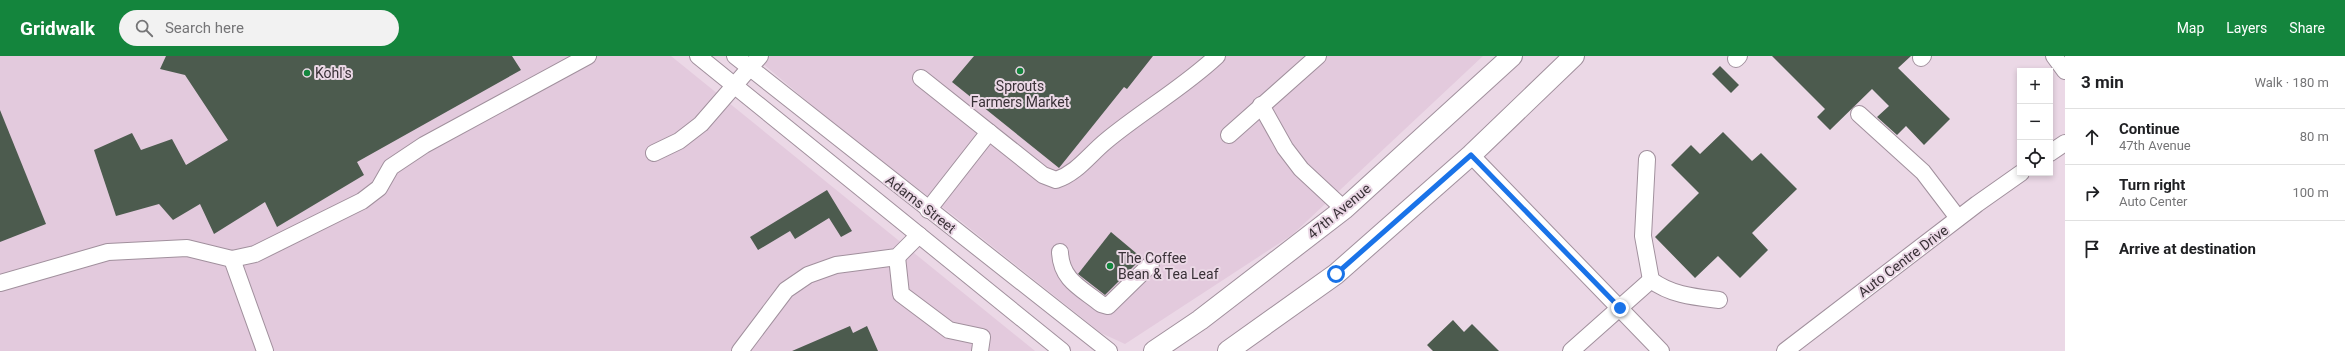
<!DOCTYPE html>
<meta charset="utf-8">
<style>
body{margin:0;font-family:Roboto,sans-serif;background:#f2f2f2;color:#202124}
.controls{position:absolute;right:12px;top:12px;display:grid;overflow:hidden;border-radius:0px;box-shadow:0 2px 6px #0003}
.controls button{width:36px;height:36px;display:grid;place-items:center;padding:0;border:0;border-bottom:1px solid #e0e0e0;background:#fff;color:#202124;font:20px sans-serif}
.stop{position:absolute;width:12px;height:12px;margin:-9px;border:3px solid #1a73e8;border-radius:50%;background:#fff}
.stop.end{background:#1a73e8;border-color:#fff;box-shadow:0 1px 4px #0008}
.list{margin:0;padding:0;list-style:none}
h2{display:flex;justify-content:space-between;align-items:center;height:52px;margin:0;padding:0 16px;font-size:17px}
h2 small{font-size:13px;font-weight:400;color:#757577}
.list li{display:grid;grid-template-columns:26px 1fr auto;gap:12px;align-items:center;box-sizing:border-box;height:56px;padding:0 16px;border-top:1px solid #e0e0e0}
.list b{display:block;font-size:15px;white-space:nowrap}
.list p{margin:0;font-size:13px;white-space:nowrap;color:#757577}
.list em{font-size:13px;font-style:normal;color:#757577}
.icon{flex:none;width:22px;height:22px;fill:none;stroke:currentColor;stroke-width:2;stroke-linecap:round;stroke-linejoin:round}
.map{position:relative;flex:none;width:2065px;height:295px;overflow:hidden}
header{display:flex;align-items:center;gap:24px;box-sizing:border-box;height:56px;padding:0 20px;background:#14853d;color:#fff}
header strong{font-size:19px}
nav{display:flex;gap:22px;margin-inline-start:auto;font-size:14px}
.search{width:280px;height:36px;background:#f2f2f2;display:flex;align-items:center;gap:10px;box-sizing:border-box;padding:0 14px;border-radius:22px;color:#757577;font-size:15px}
main{display:flex}
aside{flex:1;background:#fff}
.map>svg:first-child{display:block}
.built{fill:#e3cadd}
.building{fill:#4c5b4e}
.lines{fill:none;stroke-linecap:round;stroke-linejoin:round}
.minor-casing{stroke:#a1909d;stroke-width:18}
.major-casing{stroke:#a1909d;stroke-width:22}
.minor{stroke:#fff;stroke-width:16}
.major{stroke:#fff;stroke-width:20}
.route{stroke:#1a73e8;stroke-width:5}
.poi-dot{fill:#14853d;stroke:#ebd8e6;stroke-width:1.5}
.labels{text-anchor:middle;dominant-baseline:central;stroke-width:4;stroke-linejoin:round;paint-order:stroke}
.poi-label{font-size:14px;fill:#393137;stroke:#ebd8e6;text-anchor:start}
.street-label{font-size:14px;fill:#393137;stroke:#ebd8e6}
</style>
<header>
<strong>Gridwalk</strong>
<div class="search"><svg class="icon" aria-label="search" viewBox="0 0 24 24"><circle cx="10" cy="10" r="6"/><path d="M15 15l6 6"/></svg>Search here</div>
<nav><a>Map</a><a>Layers</a><a>Share</a></nav>
</header>
<main>
<div class="map">
<svg width="2065" height="295" viewBox="0 0 2065 295">
<rect width="100%" height="100%" fill="#ebd8e6"/>
<g class="built">
<path d="M0,0h671l364,295h-1035z"/>
<path d="M758,0h725l-191,179 -167,109 -24,-11 -143,-114 -118,-90 -84,-71z"/>
</g>
<g class="building">
<path d="M166,0h346l9,14 -164,92 7,13 -87,52 -12,-25 -51,32 -14,-30 -27,16 -14,-16 -43,12 -22,-66 38,-17 9,17 31,-11 14,26 42,-25 -43,-65 -25,-6z"/>
<path d="M974,0h179l-26,33 -3,-2 -65,81 -107,-86z"/>
<path d="M1772,0h139l-13,12 52,51 -26,26 -18,-19 -9,9 -20,-18 12,-11 -17,-17 -42,41 -13,-13 8,-8z"/>
<path d="M1720,10l19,19 -8,8 -19,-19z"/>
<path d="M0,54l46,114 -46,18z"/>
<path d="M1723,76l29,29 9,-8 36,36 -45,44 16,17 -28,28 -22,-22 -23,22 -40,-41 44,-44 -28,-28 20,-20 9,9z"/>
<path d="M827,134l25,41 -11,6 -12,-19 -34,21 -5,-8 -32,19 -8,-13z"/>
<path d="M1111,176l31,26 -37,37 -27,-21z"/>
<path d="M1453,264l11,12 8,-8 27,27h-66l-6,-6z"/>
<path d="M850,270l3,7 14,-7 11,25h-86z"/>
</g>
<g class="lines">
<g class="minor-casing">
<g id="minor">
<path d="M698,0l364,295"/>
<path d="M735,0l374,295"/>
<path d="M2054,0l11,15"/>
<path d="M1921,2l2,-2"/>
<path d="M1736,3l3,-3"/>
<path d="M921,22l122,97 13,5c21,-7 33,-25 50,-39 36,-30 77,-53 111,-85"/>
<path d="M1261,49l24,43 16,21 43,40"/>
<path d="M1859,58l64,58 35,46"/>
<path d="M1229,79l89,-79"/>
<path d="M654,97l25,-12 22,-17 59,-68"/>
<path d="M2050,97l15,-10"/>
<path d="M1471,99l190,196"/>
<path d="M1647,103l-4,77 8,44c20,15 43,17 68,20"/>
<path d="M928,154l61,-78"/>
<path d="M1060,196c1,28 21,36 41,52l7,2 43,-42"/>
<path d="M897,201l4,37 48,36 33,7 -2,14"/>
<path d="M232,203l33,92"/>
<path d="M0,227l108,-31 79,-4 45,11 23,-5 107,-53 17,-13 12,-21 33,-22 164,-89"/>
<path d="M740,295l46,-61 22,-15 28,-10 61,-8 22,-22"/>
<path d="M1571,295l80,-71"/>
<path d="M1785,295l192,-147 44,-31"/>
</g>
</g>
<g class="major-casing">
<g id="major">
<path d="M1154,295l46,-31 144,-111 168,-153"/>
<path d="M1228,295l108,-77 135,-119 103,-99"/>
</g>
</g>
<use href="#minor" class="minor"/>
<use href="#major" class="major"/>
</g>
<g class="lines">
<path class="route" d="M1336,218l135,-119 149,153"/>
</g>
<g class="poi-dot">
<circle cx="1020" cy="15" r="4"/>
<circle cx="307" cy="17" r="4"/>
<circle cx="1110" cy="210" r="4"/>
</g>
<g class="labels">
<g class="poi-label">
<text x="315" y="17">Kohl's</text>
<text x="1020" y="30" text-anchor="middle">Sprouts<tspan x="1020" dy="16">Farmers Market</tspan></text>
<text x="1118" y="202">The Coffee<tspan x="1118" dy="16">Bean &amp; Tea Leaf</tspan></text>
</g>
<g class="street-label">
<text transform="translate(921 148) rotate(38)">Adams Street</text>
<text transform="translate(1339 155) rotate(-40)">47th Avenue</text>
<text transform="translate(1903 205) rotate(-37)">Auto Centre Drive</text>
</g>
</g>
</svg>
<div class="controls">
<button>+</button>
<button>−</button>
<button><svg class="icon" aria-label="locate" viewBox="0 0 24 24"><circle cx="12" cy="12" r="6"/><path d="M12 2v4M12 18v4M2 12h4M18 12h4"/></svg></button>
</div>
<div class="stop" style="left:1336px;top:218px"></div>
<div class="stop end" style="left:1620px;top:252px"></div>
</div>
<aside>
<h2>3 min<small>Walk · 180 m</small></h2>
<ul class="list">
<li><svg class="icon" aria-label="ahead" viewBox="0 0 24 24"><path d="M12 20V5M6 11l6-6 6 6"/></svg><div><b>Continue</b><p>47th Avenue</p></div><em>80 m</em></li>
<li><svg class="icon" aria-label="right" viewBox="0 0 24 24"><path d="M7 20v-9h11M14 6l5 5-5 5"/></svg><div><b>Turn right</b><p>Auto Center</p></div><em>100 m</em></li>
<li><svg class="icon" aria-label="arrive" viewBox="0 0 24 24"><path d="M6 21V4h12l-3 4 3 4H6"/></svg><div><b>Arrive at destination</b></div></li>
</ul>
</aside>
</main>
